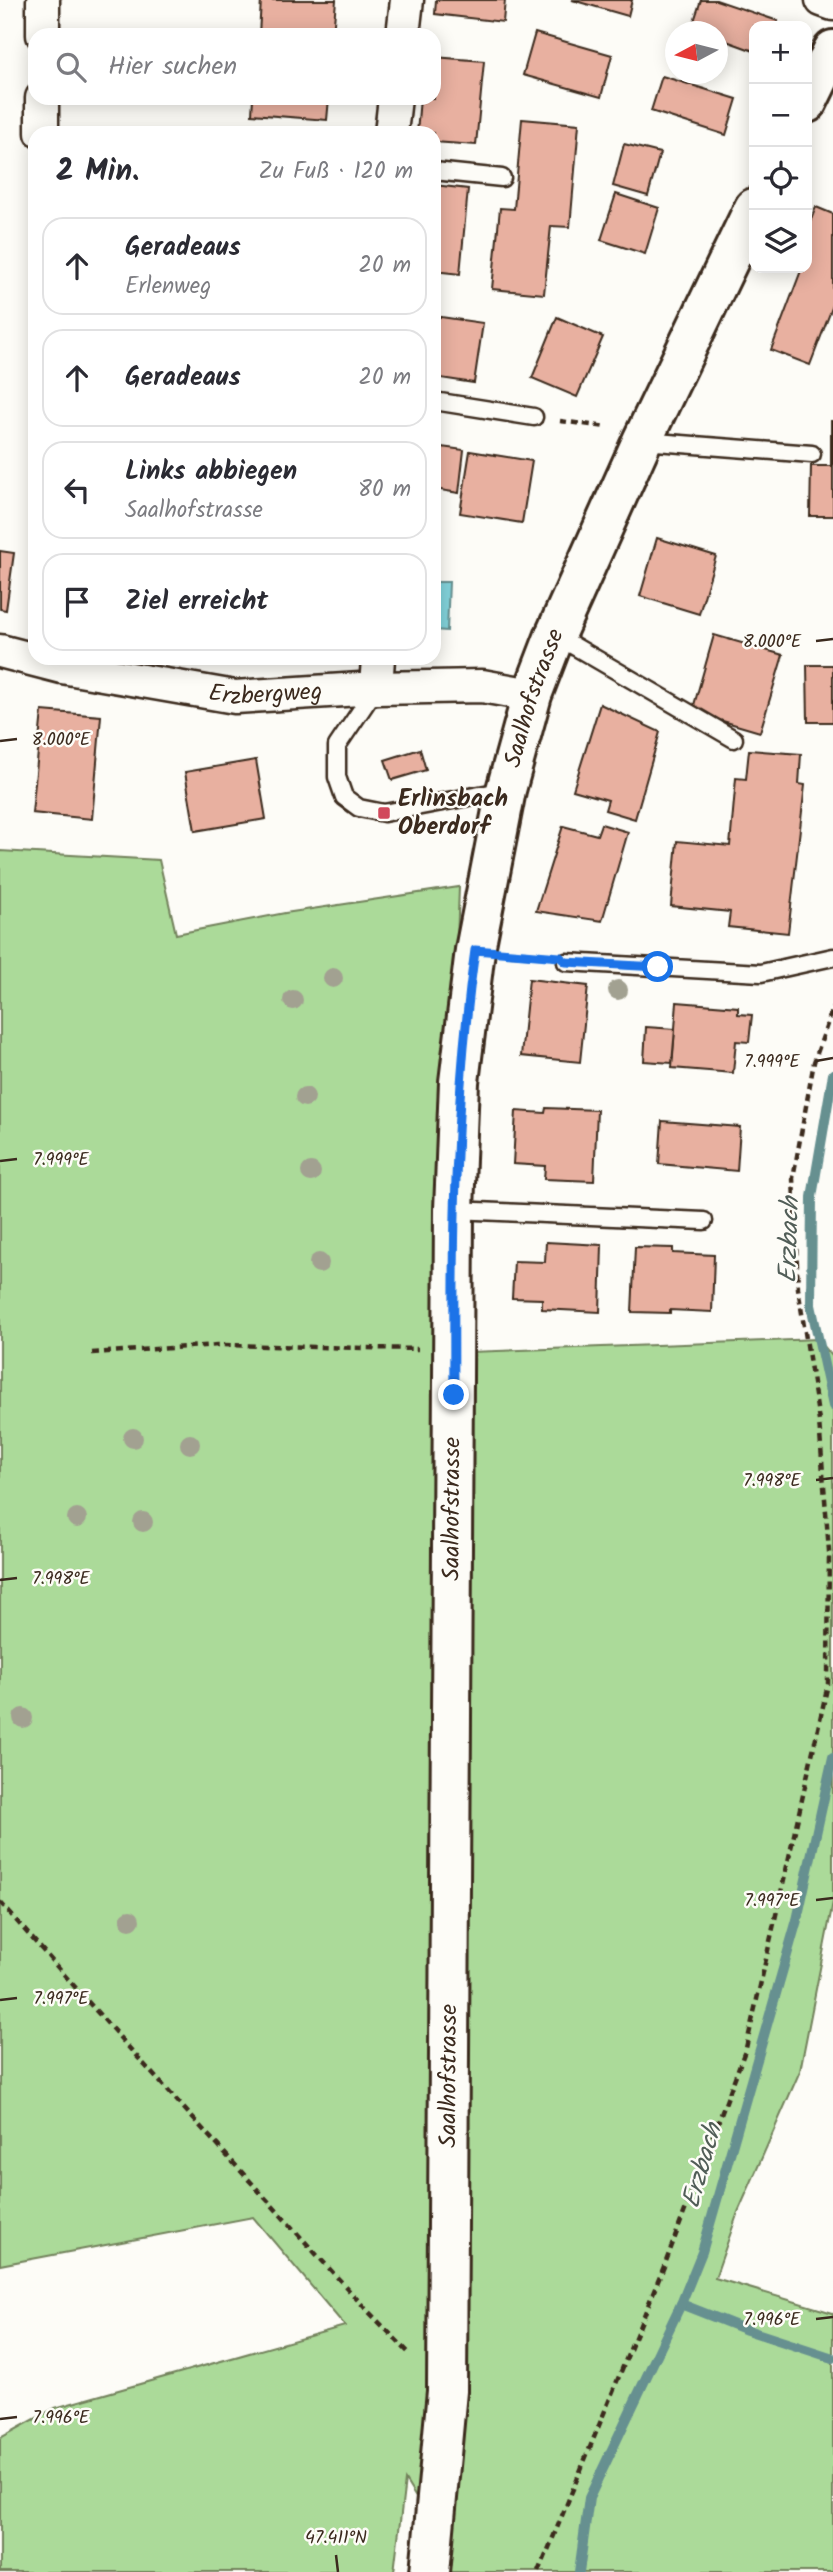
<!DOCTYPE html>
<html lang="de">
<meta charset="utf-8">
<style>
body{margin:0;font-family:Kalam,sans-serif;background:#f7f7f7;color:#2b2b33}
.controls{position:absolute;right:21px;top:21px;display:grid;overflow:hidden;border-radius:14px;box-shadow:0 4px 18px #0003}
.controls button{width:63px;height:63px;display:grid;place-items:center;padding:0;border:0;border-bottom:2px solid #e1e1e2;background:#fff;color:#2b2b33;font:35px sans-serif}
.compass{position:absolute;left:665px;top:21px;width:63px;height:63px;border-radius:50%;background:#fff;box-shadow:0 4px 18px #0003;rotate:263deg}
.stop{position:absolute;width:21px;height:21px;margin:-16px;border:5px solid #1a73e8;border-radius:50%;background:#fff}
.stop.end{background:#1a73e8;border-color:#fff;box-shadow:0 2px 7px #0008}
.list{margin:0;padding:0;list-style:none}
h2{display:flex;justify-content:space-between;align-items:center;height:91px;margin:0;padding:0 28px;font-size:30px}
h2 small{font-size:23px;font-weight:400;color:#7c7c81}
.list li{display:grid;grid-template-columns:46px 1fr auto;gap:21px;align-items:center;box-sizing:border-box;height:98px;margin:0 14px 14px;padding:0 14px;border:2px solid #e1e1e2;border-radius:21px}
.list b{display:block;font-size:26px;white-space:nowrap}
.list p{margin:0;font-size:23px;white-space:nowrap;color:#7c7c81}
.list em{font-size:23px;font-style:normal;color:#7c7c81}
.icon{flex:none;width:38px;height:38px;fill:none;stroke:currentColor;stroke-width:2;stroke-linecap:round;stroke-linejoin:round}
.map{position:relative;flex:none;width:833px;height:2572px;overflow:hidden}
.search{position:absolute;background:#fff;box-shadow:0 4px 18px #0003;left:28px;top:28px;width:413px;height:77px;display:flex;align-items:center;gap:18px;box-sizing:border-box;padding:0 24px;border-radius:21px;color:#7c7c81;font-size:26px}
.panel{position:absolute;background:#fff;box-shadow:0 4px 18px #0003;left:28px;top:126px;width:413px;height:539px;border-radius:21px}
.map>svg:first-child{display:block}
.green{fill:#abda99;stroke:#73825c;stroke-width:2}
.water{fill:#83d4dc;stroke:#669090;stroke-width:2}
.lines{fill:none;stroke-linecap:round;stroke-linejoin:round}
.stream{stroke:#669090;stroke-width:10}
.building{fill:#e8b0a0;stroke:#3b2a1e;stroke-width:2}
.service-casing{stroke:#3b2a1e;stroke-width:21}
.minor-casing{stroke:#3b2a1e;stroke-width:37}
.secondary-casing{stroke:#3b2a1e;stroke-width:44}
.path{stroke:#3b2a1e;stroke-width:4.5;stroke-dasharray:7 5;stroke-linecap:butt}
.service{stroke:#fdfcf7;stroke-width:16}
.minor{stroke:#fdfcf7;stroke-width:32}
.secondary{stroke:#fdfcf7;stroke-width:38}
.tree{fill:#a2a191}
.route{stroke:#1a73e8;stroke-width:9}
.ticks{fill:none;stroke:#3b2a1e;stroke-width:2.5}
.poi-dot{fill:#d1495b;stroke:#fdfcf7;stroke-width:2.5}
.labels{text-anchor:middle;dominant-baseline:central;stroke-width:5;stroke-linejoin:round;paint-order:stroke}
.street-label{font-size:24px;fill:#3b2a1e;stroke:#fdfcf7}
.poi-label{font-size:24px;font-weight:bold;fill:#3b2a1e;stroke:#fdfcf7;text-anchor:start}
.water-label{font-size:26px;font-style:italic;fill:#515d57;stroke:#fdfcf7}
.ticks-label{font-size:18px;text-anchor:middle;fill:#3b2a1e;stroke:#fdfcf7;stroke-width:5;stroke-linejoin:round;paint-order:stroke}
</style>
<div class="map">
<svg width="833" height="2572" viewBox="0 0 833 2572">
<rect width="100%" height="100%" fill="#fdfcf7"/>
<filter id="ink" filterUnits="userSpaceOnUse"><feTurbulence type="fractalNoise" baseFrequency=".0143" numOctaves="2"/><feDisplacementMap in="SourceGraphic" scale="14" xChannelSelector="R" yChannelSelector="G"/><feConvolveMatrix kernelMatrix="1 2 1 2 8 2 1 2 1" color-interpolation-filters="sRGB"/></filter>
<g filter="url(#ink)">
<path class="green" d="M0,851l159,9 17,74 109,-21 174,-26 -17,466 376,-14 15,18v545l-33,169 -62,141 -23,66 118,35v259h-382v-18l-46,-74 -11,92h-394v-134l55,-30 290,-82 -92,-109 -253,48z"/>
<path class="water" d="M434,582h15l-2,49 -13,-1z"/>
<g class="lines">
<g class="stream">
<path d="M833,1074l-21,123 -1,108 22,101"/>
<path d="M681,2304l66,26 86,28"/>
<path d="M579,2572l10,-74 92,-194 21,-52 95,-332 36,-163"/>
</g>
</g>
<g class="building">
<path d="M261,0h75l-3,35h-74z"/>
<path d="M436,0h69l-2,22 -68,-8z"/>
<path d="M572,0h60l-4,16z"/>
<path d="M701,0h15l62,21 -1,5h-23v25l-36,-13v-6l-27,-2z"/>
<path d="M535,33l77,22 -11,42 -78,-22z"/>
<path d="M434,57l50,4 -8,84 -42,-3v-9h-17l3,-35h14z"/>
<path d="M662,76l75,23 -11,36 -75,-24z"/>
<path d="M253,98h76l-2,22 -75,-6z"/>
<path d="M522,119l57,5 -9,103 -19,-1 -7,68 -52,-5 8,-81 14,1z"/>
<path d="M624,144l36,9 -12,43 -35,-10z"/>
<path d="M434,185l34,4 -8,85 -26,-3z"/>
<path d="M616,194l43,14 -14,46 -44,-14z"/>
<path d="M816,207l17,7v91l-23,60 -39,-15 31,-82h5l2,-18 -2,-1v-19z"/>
<path d="M434,316l49,7 -9,60 -40,-6z"/>
<path d="M557,317l46,20 -26,60 -45,-19z"/>
<path d="M831,421h2v95h-23l1,-50h20z"/>
<path d="M434,446l30,4 -5,43 -25,-4z"/>
<path d="M470,451l62,10 -10,62 -62,-10z"/>
<path d="M657,538l59,18 -17,58 -59,-18z"/>
<path d="M0,551l14,2 -8,57 -6,-1z"/>
<path d="M714,635l69,20 -23,77 -68,-20z"/>
<path d="M807,665h26v57h-25z"/>
<path d="M600,704l60,28 -25,87 -30,-9 3,-10 -35,-10z"/>
<path d="M42,711l59,5 -9,103 -60,-6z"/>
<path d="M420,749l6,21 -34,10 -7,-20z"/>
<path d="M749,750l52,4 -2,30 6,1 -17,148 -60,-6 2,-15 -59,-6 6,-65 53,5 6,-68 10,1z"/>
<path d="M256,760l10,59 -71,12 -10,-59z"/>
<path d="M601,824l27,8 -26,89 -66,-10 27,-85 34,9z"/>
<path d="M529,979l59,7 -8,76 -59,-6z"/>
<path d="M677,1002l61,5v7l14,1 -3,27 -13,-1 -3,32 -61,-5z"/>
<path d="M646,1027l29,2 -3,34 -28,-2z"/>
<path d="M546,1108l51,2 -3,71 -50,-2 1,-13 -32,-2 3,-53 29,2z"/>
<path d="M662,1121l78,6 -3,44 -78,-7z"/>
<path d="M546,1242l56,3 -2,67 -58,-3v-10l-30,-1 2,-37 31,1z"/>
<path d="M635,1247l38,1v5l41,2 -2,57 -42,-2v3l-38,-1z"/>
</g>
<g class="lines">
<g class="service-casing">
<g id="service">
<path d="M434,171l68,7"/>
<path d="M434,401l100,16"/>
<path d="M643,441l169,13"/>
<path d="M555,635l179,104"/>
<path d="M376,688l-39,58v31l7,20 15,11 25,5 122,-23"/>
<path d="M566,962l195,11 72,-16"/>
<path d="M454,1210l250,11"/>
</g>
</g>
<g class="minor-casing">
<g id="minor">
<path d="M822,0l11,4"/>
<path d="M43,35v-35"/>
<path d="M403,35l4,-35"/>
<path d="M42,133v-35"/>
<path d="M391,133l4,-35"/>
<path id="s1" d="M0,651l62,16 173,30 141,-9 106,-2 50,9"/>
<path d="M376,688l2,-30"/>
</g>
</g>
<g class="secondary-casing">
<g id="secondary">
<path d="M807,103l26,-53"/>
<path id="s2" d="M430,2572l17,-181 7,-1181 5,-128 16,-132 31,-160 26,-95 23,-60 87,-194 112,-233"/>
</g>
</g>
<g class="path">
<path d="M560,421l47,6"/>
<path d="M510,954l30,2"/>
<path d="M92,1353l126,-8 200,4"/>
<path d="M0,1902l122,138 243,268 43,44"/>
<path d="M539,2572l126,-308 81,-216 82,-364 1,-133 -10,-130 -21,-133 -5,-110 21,-116 19,-55"/>
</g>
<use href="#service" class="service"/>
<use href="#minor" class="minor"/>
<use href="#secondary" class="secondary"/>
</g>
<g class="tree">
<circle cx="333" cy="978" r="10"/>
<circle cx="618" cy="990" r="10"/>
<circle cx="293" cy="1000" r="10"/>
<circle cx="305" cy="1097" r="10"/>
<circle cx="311" cy="1172" r="10"/>
<circle cx="319" cy="1263" r="10"/>
<circle cx="133" cy="1438" r="10"/>
<circle cx="190" cy="1444" r="10"/>
<circle cx="77" cy="1518" r="10"/>
<circle cx="143" cy="1522" r="10"/>
<circle cx="23" cy="1718" r="10"/>
<circle cx="130" cy="1920" r="10"/>
</g>
</g>
<g class="lines" filter="url(#ink)">
<path class="route" d="M454,1395c-1,-150 0,-297 21,-445l85,7 6,5 92,5"/>
</g>
<path class="ticks" d="M816,641l17,-2M0,741l17,-2M816,1061l17,-3M0,1161l17,-2M816,1480l17,-2M0,1580l17,-2M816,1900l17,-2M0,2000l17,-2M816,2319l17,-2M0,2419l17,-2M336,2555l2,17"/>
<rect class="poi-dot" x="377" y="806" width="14" height="14" rx="3.5"/>
<g class="labels">
<g class="street-label">
<text stroke="none"><textPath href="#s1" startOffset="270">Erzbergweg</textPath></text>
<text stroke="none"><textPath href="#s2" startOffset="1883">Saalhofstrasse</textPath></text>
<text stroke="none"><textPath href="#s2" startOffset="1064">Saalhofstrasse</textPath></text>
<text stroke="none"><textPath href="#s2" startOffset="497">Saalhofstrasse</textPath></text>
</g>
<g class="poi-label">
<text x="398" y="799">Erlinsbach<tspan x="398" dy="28">Oberdorf</tspan></text>
</g>
<g class="water-label">
<text transform="translate(790 1240) rotate(-88)">Erzbach</text>
<text transform="translate(703 2166) rotate(-74)">Erzbach</text>
</g>
</g>
<g class="ticks-label">
<text x="772" y="647">8.000°E</text>
<text x="61" y="745">8.000°E</text>
<text x="772" y="1067">7.999°E</text>
<text x="61" y="1165">7.999°E</text>
<text x="772" y="1486">7.998°E</text>
<text x="61" y="1584">7.998°E</text>
<text x="772" y="1906">7.997°E</text>
<text x="61" y="2004">7.997°E</text>
<text x="772" y="2325">7.996°E</text>
<text x="61" y="2423">7.996°E</text>
<text x="336" y="2543">47.411°N</text>
</g>
</svg>
<div class="controls">
<button>+</button>
<button>−</button>
<button><svg class="icon" aria-label="locate" viewBox="0 0 24 24"><circle cx="12" cy="12" r="6"/><path d="M12 2v4M12 18v4M2 12h4M18 12h4"/></svg></button>
<button><svg class="icon" aria-label="layers" viewBox="0 0 24 24"><path d="M12 4l9 5-9 5-9-5zM3 14l9 5 9-5"/></svg></button>
</div>
<svg class="compass" viewBox="-18 -18 36 36"><path d="M0-13l5 13h-10z" fill="#e53935"/><path d="M0 13l5-13h-10z" fill="#7c7c81"/></svg>
<div class="stop" style="left:658px;top:967px"></div>
<div class="stop end" style="left:454px;top:1395px"></div>
<div class="search"><svg class="icon" aria-label="search" viewBox="0 0 24 24"><circle cx="10" cy="10" r="6"/><path d="M15 15l6 6"/></svg>Hier suchen</div>
<section class="panel">
<h2>2 Min.<small>Zu Fuß · 120 m</small></h2>
<ul class="list">
<li><svg class="icon" aria-label="ahead" viewBox="0 0 24 24"><path d="M12 20V5M6 11l6-6 6 6"/></svg><div><b>Geradeaus</b><p>Erlenweg</p></div><em>20 m</em></li>
<li><svg class="icon" aria-label="ahead" viewBox="0 0 24 24"><path d="M12 20V5M6 11l6-6 6 6"/></svg><div><b>Geradeaus</b></div><em>20 m</em></li>
<li><svg class="icon" aria-label="left" viewBox="0 0 24 24"><path d="M17 20v-9H6M10 6l-5 5 5 5"/></svg><div><b>Links abbiegen</b><p>Saalhofstrasse</p></div><em>80 m</em></li>
<li><svg class="icon" aria-label="arrive" viewBox="0 0 24 24"><path d="M6 21V4h12l-3 4 3 4H6"/></svg><div><b>Ziel erreicht</b></div></li>
</ul>
</section>
</div>
